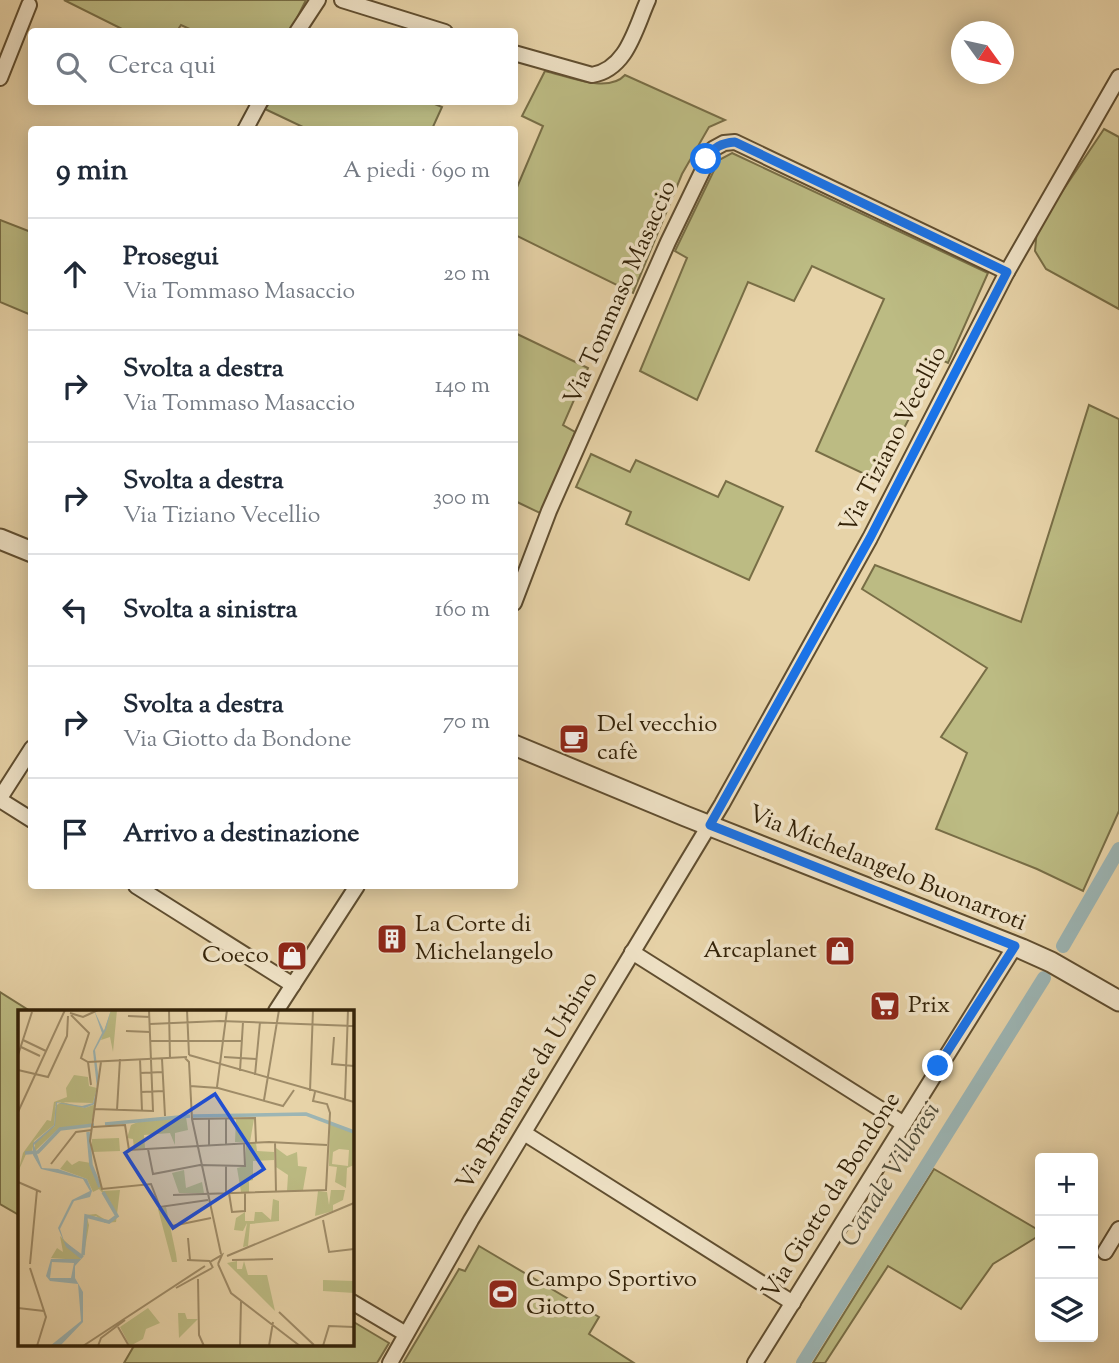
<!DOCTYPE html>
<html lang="it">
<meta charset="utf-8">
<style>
body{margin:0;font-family:"Sorts Mill Goudy",serif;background:#f6f6f7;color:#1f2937}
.controls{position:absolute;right:21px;bottom:21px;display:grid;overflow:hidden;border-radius:7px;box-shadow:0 4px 18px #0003}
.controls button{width:63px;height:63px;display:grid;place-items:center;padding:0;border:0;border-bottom:2px solid #e0e1e3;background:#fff;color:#1f2937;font:35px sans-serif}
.compass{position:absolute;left:951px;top:21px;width:63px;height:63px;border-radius:50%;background:#fff;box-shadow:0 4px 18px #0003;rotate:123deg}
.stop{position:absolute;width:21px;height:21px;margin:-16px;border:5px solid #1a73e8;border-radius:50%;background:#fff}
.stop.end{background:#1a73e8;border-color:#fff;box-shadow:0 2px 7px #0008}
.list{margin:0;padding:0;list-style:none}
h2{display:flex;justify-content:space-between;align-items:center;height:91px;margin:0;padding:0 28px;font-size:30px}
h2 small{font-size:23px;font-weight:400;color:#747a83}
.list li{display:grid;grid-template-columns:46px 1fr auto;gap:21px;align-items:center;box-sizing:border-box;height:112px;padding:0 28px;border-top:2px solid #e0e1e3}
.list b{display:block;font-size:26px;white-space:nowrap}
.list p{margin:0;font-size:23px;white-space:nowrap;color:#747a83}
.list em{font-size:23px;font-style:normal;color:#747a83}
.icon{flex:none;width:38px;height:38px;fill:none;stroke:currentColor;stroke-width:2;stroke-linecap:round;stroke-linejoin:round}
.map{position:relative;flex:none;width:1119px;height:1363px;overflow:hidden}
.search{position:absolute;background:#fff;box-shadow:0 4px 18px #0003;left:28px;top:28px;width:490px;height:77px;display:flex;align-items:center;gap:18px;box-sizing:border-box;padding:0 24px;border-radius:7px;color:#747a83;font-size:26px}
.panel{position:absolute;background:#fff;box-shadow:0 4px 18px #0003;left:28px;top:126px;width:490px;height:763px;border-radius:7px}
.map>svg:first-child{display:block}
.green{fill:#bcbb83;stroke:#786e46;stroke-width:2}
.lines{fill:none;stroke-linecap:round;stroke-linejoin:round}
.canal{stroke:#9cb5b4;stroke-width:14}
.minor-casing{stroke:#604e30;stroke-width:18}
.tertiary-casing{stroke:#604e30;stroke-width:23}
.minor{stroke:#efe2c6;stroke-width:14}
.tertiary{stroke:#efe2c6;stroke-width:19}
.route{stroke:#1a73e8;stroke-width:9}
.labels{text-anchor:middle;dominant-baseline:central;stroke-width:7;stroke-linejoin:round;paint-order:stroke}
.street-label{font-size:24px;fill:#332208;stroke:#efe2c6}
.poi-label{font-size:24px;fill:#332208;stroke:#efe2c6;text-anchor:start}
.water-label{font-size:26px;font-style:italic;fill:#524e3c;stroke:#efe2c6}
.inset-river{fill:none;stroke:#9cb5b4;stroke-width:3.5}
.inset-road{fill:none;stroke:#9f8c68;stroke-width:2}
.view{fill:#1d4ed8;fill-opacity:0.15;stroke:#1d4ed8;stroke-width:3.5}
.inset-edge{fill:none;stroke:#332208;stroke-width:3.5}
</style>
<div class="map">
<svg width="1119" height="1363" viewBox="0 0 1119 1363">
<rect width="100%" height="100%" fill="#e7d3a8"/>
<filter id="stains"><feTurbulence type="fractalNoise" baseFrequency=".00286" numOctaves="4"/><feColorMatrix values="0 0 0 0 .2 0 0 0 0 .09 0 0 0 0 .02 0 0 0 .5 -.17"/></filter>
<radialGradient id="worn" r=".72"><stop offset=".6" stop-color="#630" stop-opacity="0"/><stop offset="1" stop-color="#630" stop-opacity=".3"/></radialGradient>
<g class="green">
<path d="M64,0h242l-16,32 -96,-1 -13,-6 -4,6h-51z"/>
<path d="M545,71c22,5 63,23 80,4l100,45 -16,7 -27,47 -49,119 -118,-58v-43l28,-66 -21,-10z"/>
<path d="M270,102h160l12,5 -10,22h-125l-42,-20z"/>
<path d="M1104,129l15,8v172l-73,-40 -11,-18 2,-22z"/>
<path d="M732,153l256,120 -40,90 -8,-4 -63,121 -61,-29 68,-152 -72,-33 -18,35 -46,-19 -51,118 -57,-29 47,-113 -12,-7 44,-91z"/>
<path d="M0,220l31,12v83l-31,-13z"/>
<path d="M515,333l73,35 -25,57 12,7 -33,82 -27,-13z"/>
<path d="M1089,405l30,14v392l-36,80 -46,-22 -101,-40 31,-76 -26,-16 46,-69 -125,-79 13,-24 146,57z"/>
<path d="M591,454l39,18 6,-12 82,37 8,-16 57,26 -34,73 -123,-56 5,-12 -55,-25z"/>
<path d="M0,992l30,19h-11v204l-19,-11z"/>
<path d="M934,1169l106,62v4l-47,29 -32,45 -73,-43 -63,97h-12z"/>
<path d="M479,1246l120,71 -10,17 45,29h-231l56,-94 6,2z"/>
<path d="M352,1321l37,22 -12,20h-253l11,-19h217z"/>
</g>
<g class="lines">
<g class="canal">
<path d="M1063,946l56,-97"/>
<path d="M803,1363l241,-385"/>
</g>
<g class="minor-casing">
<g id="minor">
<path d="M342,0l103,32"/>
<path d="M297,32l21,-32"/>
<path d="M514,53l78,22c35,-6 43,-46 56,-75"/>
<path d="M0,78l29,-73"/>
<path d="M245,130l15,-28"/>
<path d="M514,603l35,-92 119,-269 45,-93 11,-6 11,-1 272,130"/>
<path d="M0,798l32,-50"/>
<path d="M0,800l32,20"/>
<path d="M136,886l157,99"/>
<path d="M632,952l272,172"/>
<path d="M276,1011l81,-125"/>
<path d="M524,1133l269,170"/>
<path d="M1105,1252l14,-23"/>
<path d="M352,1302l54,32"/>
<path d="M390,1363l81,-143 251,-416 148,-266 137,-266 112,-195"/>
<path d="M755,1363l260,-417"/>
</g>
</g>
<g class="tertiary-casing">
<g id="tertiary">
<path d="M0,539l32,13"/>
<path d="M514,745l171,71 337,133 29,13 68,39"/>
</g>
</g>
<use href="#minor" class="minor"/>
<use href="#tertiary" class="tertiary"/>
</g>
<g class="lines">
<path class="route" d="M706,159c8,-12 15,-16 29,-17l272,130 -137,266 -160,287 305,121 -77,120"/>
</g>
<defs>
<g id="cafe-square" transform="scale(1.575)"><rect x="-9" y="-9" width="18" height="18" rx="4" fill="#8f2418" stroke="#efe2c6"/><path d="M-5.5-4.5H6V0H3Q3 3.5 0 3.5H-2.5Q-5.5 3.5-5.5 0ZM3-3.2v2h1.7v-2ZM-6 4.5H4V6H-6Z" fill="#fff"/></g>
<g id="building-square" transform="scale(1.575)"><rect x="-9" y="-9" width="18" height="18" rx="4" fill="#8f2418" stroke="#efe2c6"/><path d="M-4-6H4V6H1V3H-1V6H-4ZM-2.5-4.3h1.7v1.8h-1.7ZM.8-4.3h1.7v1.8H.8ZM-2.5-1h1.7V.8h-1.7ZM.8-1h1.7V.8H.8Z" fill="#fff"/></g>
<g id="shop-square" transform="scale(1.575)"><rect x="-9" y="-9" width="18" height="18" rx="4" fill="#8f2418" stroke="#efe2c6"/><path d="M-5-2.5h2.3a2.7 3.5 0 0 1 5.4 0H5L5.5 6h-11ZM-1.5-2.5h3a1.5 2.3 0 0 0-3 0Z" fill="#fff"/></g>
<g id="supermarket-square" transform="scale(1.575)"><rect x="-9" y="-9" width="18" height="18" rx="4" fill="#8f2418" stroke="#efe2c6"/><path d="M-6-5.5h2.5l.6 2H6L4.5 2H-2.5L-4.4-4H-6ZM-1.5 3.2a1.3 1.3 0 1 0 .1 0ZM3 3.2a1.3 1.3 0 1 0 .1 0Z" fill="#fff"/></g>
<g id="stadium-square" transform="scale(1.575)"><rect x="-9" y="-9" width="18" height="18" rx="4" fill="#8f2418" stroke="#efe2c6"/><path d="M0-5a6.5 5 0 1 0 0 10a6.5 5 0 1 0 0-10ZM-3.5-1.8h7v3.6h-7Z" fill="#fff"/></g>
</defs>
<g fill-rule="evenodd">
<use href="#cafe-square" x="574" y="739"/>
<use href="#building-square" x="392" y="939"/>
<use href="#shop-square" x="840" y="951"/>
<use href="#shop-square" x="292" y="956"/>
<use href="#supermarket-square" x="885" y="1006"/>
<use href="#stadium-square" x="503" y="1294"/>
</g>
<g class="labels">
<g class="street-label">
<text transform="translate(621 293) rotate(-66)">Via Tommaso Masaccio</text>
<text transform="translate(894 440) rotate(-63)">Via Tiziano Vecellio</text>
<text transform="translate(887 869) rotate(22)">Via Michelangelo Buonarroti</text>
<text transform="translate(528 1081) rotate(-59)">Via Bramante da Urbino</text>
<text transform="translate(832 1196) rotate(-58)">Via Giotto da Bondone</text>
</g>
<g class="poi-label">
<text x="597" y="725">Del vecchio<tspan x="597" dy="28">cafè</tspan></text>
<text x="415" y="925">La Corte di<tspan x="415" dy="28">Michelangelo</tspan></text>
<text x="817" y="951" text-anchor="end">Arcaplanet</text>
<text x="269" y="956" text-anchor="end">Coeco</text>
<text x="908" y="1006">Prix</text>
<text x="526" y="1280">Campo Sportivo<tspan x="526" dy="28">Giotto</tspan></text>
</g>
<g class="water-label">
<text transform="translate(891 1175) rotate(-58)">Canale Villoresi</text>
</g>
</g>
<g transform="translate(18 1010)">
<rect width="336" height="336" fill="#e7d3a8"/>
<path d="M93,0h6l-4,42 -3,-15 -9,3zM56,65l14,2 1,9 8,2 -4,15 -37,-1 -2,23 -20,16 -2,11h-5l-9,20 5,-19 24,-33 4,1 3,-19 13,-5 -1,-9zM44,92l23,6 11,-4 -5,20 -32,4 -24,23v-9l20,-16v-20zM168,107l2,13 -13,3v12l-5,-12 -26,2 1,13 -11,1 -1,-10 -6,-1 4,-13 7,-3zM218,109h18l-4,23h-15zM312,112l24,11v32l-7,3 -1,20 -11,-6 2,-15 -8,-1zM321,139l10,1 -1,16 -16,-2 1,-12zM101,128l1,13 -28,1v-13zM238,133l1,8 17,1v8l-21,1v19l-4,1v11h-8l-4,-24 8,-2 1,-22zM258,138l11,8 10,-4 1,14 9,1 -4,23 -16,1 1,-16 -12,-8zM49,150l5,5 7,-4 12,2 12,28 17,-1 -4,32 -11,1 -9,-7 -9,2 2,7 -5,29 1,-39 11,-1 13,8 7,-7 -6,-14 -11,-12 -6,3 -6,-13 -27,-10zM166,160l2,18 16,-6 2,11h-25l-7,-20zM313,180h14l-2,10 -10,5v6l-18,5 3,-25 9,1 2,13zM255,189l6,2v20l-29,3 -2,22 -5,1 4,-24 -4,8 -9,-1 2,-12 9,-6v9h9l1,-9h7l9,8zM148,197l10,47 1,8h-5l-14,-53zM42,226l20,20v4l-29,-2 6,-10 6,4zM219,251v8h5l2,-8 4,14h19l8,36 -48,-48zM305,270l31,1v12l-31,-2zM130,298l12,15 -14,6 -3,10 -13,7 -10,-19zM160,303h7l2,6h11l-19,19z" fill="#bcbb83" fill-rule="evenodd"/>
<path d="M76,0l10,21 7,-21 -5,20 -11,20 4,31 -4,23 -10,4 -28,-5 -2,23 -21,19 8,23 16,1 29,10 5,12 -2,6 -16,4 -14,28 4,12 20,15 -9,10v12l8,14v30l-23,24h-10l31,-25 -3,-37 -28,-3 -4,-5 5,-17h30l-15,-12 -8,-19 14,-28 18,-9 -7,-12 -42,-10 -8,-14v-12l21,-18 2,-23 26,4 11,-3 4,-15 -4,-37 9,-18zM34,252l22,1 -3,15h-21z" fill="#9cb5b4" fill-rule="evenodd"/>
<path class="inset-river" d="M175,106l113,-2 48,18M87,114l85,-8M70,122l3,33 9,22M7,143l13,-1 22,-23 34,-4M65,245l3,-39 23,6 8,-6 -14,-24"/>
<path class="inset-road" d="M151,0l1,49M169,0l2,45M52,3l13,4 15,-7M53,5l18,18 -8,25 7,4 99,-5M110,6l22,1M132,14l70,-3 134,5M108,21l24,1M316,27l-2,27 22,2M5,30l23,11M133,31h91M3,37l19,9M0,45l14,-43M171,45l165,47M206,47l32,2M167,48l4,4 3,57 29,135M122,49l2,52M144,49l3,57M70,52l3,23M83,52l-11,79 12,48 49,-5 9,23 48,-7M0,60l30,7 19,-41 1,-20M222,61l3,-49M122,63l23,-1M237,65l5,-53M172,76l28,2 65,18 11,-16M199,77l10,-77M292,81l3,-81M123,82l23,-1M246,90l15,-90M327,90l3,-90M77,99l58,2 -4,-101M99,100l3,-51M0,102l47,-102M174,109l63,-1 1,24M191,109v26M208,109v25M75,117l32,-2 4,25 140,-8 58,3M257,132l1,50M130,139l5,25 47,-9 45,1 -1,-23M33,154l25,-32 16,-2M208,156v27M0,172l23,10M211,183l3,19 13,-1v-18M155,185l153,-5 4,-77 -3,-9 -14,-3 2,-9M305,210l6,32 25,-3M154,216l39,-8M170,228l2,22M209,246l127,-53M169,250l23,1M214,250l41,-1M12,254l7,-74M200,254l13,29 69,53M12,258l16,49 -9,29M195,258l-3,-6 12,-7 -4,9M180,269l1,56 5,11M158,278l36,-20M0,298l26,3M261,302l35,33M100,317l11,19M65,336l122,-80M80,336l3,-8 24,-18M222,336l1,-45M251,336l4,-24M305,336l6,-20 25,1"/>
<path class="view" d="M197,84l49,75 -91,59 -48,-75z"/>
<rect width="336" height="336" class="inset-edge"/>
</g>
<rect width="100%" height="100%" filter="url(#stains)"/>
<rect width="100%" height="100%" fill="url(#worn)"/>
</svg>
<div class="controls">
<button>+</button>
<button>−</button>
<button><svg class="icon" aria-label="layers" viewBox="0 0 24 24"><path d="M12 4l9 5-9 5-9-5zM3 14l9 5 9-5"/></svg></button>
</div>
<svg class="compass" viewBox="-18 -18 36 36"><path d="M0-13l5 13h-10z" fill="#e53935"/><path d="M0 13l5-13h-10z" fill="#747a83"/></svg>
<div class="stop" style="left:706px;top:159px"></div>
<div class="stop end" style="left:938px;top:1066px"></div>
<div class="search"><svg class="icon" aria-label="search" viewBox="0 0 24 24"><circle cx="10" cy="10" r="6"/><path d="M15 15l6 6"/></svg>Cerca qui</div>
<section class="panel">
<h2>9 min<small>A piedi · 690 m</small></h2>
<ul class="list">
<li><svg class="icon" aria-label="ahead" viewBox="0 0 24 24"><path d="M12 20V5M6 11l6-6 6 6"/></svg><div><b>Prosegui</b><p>Via Tommaso Masaccio</p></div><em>20 m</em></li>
<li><svg class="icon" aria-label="right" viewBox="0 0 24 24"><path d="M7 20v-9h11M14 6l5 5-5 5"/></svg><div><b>Svolta a destra</b><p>Via Tommaso Masaccio</p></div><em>140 m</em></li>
<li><svg class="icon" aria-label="right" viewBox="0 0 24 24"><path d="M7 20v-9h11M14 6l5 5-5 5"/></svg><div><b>Svolta a destra</b><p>Via Tiziano Vecellio</p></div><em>300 m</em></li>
<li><svg class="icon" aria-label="left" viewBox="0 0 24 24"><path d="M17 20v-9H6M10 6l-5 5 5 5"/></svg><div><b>Svolta a sinistra</b></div><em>160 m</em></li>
<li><svg class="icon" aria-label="right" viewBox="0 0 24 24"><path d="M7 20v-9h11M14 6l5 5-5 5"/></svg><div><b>Svolta a destra</b><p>Via Giotto da Bondone</p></div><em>70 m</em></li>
<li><svg class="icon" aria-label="arrive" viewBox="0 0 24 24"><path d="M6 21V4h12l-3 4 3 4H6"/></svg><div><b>Arrivo a destinazione</b></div></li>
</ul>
</section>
</div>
